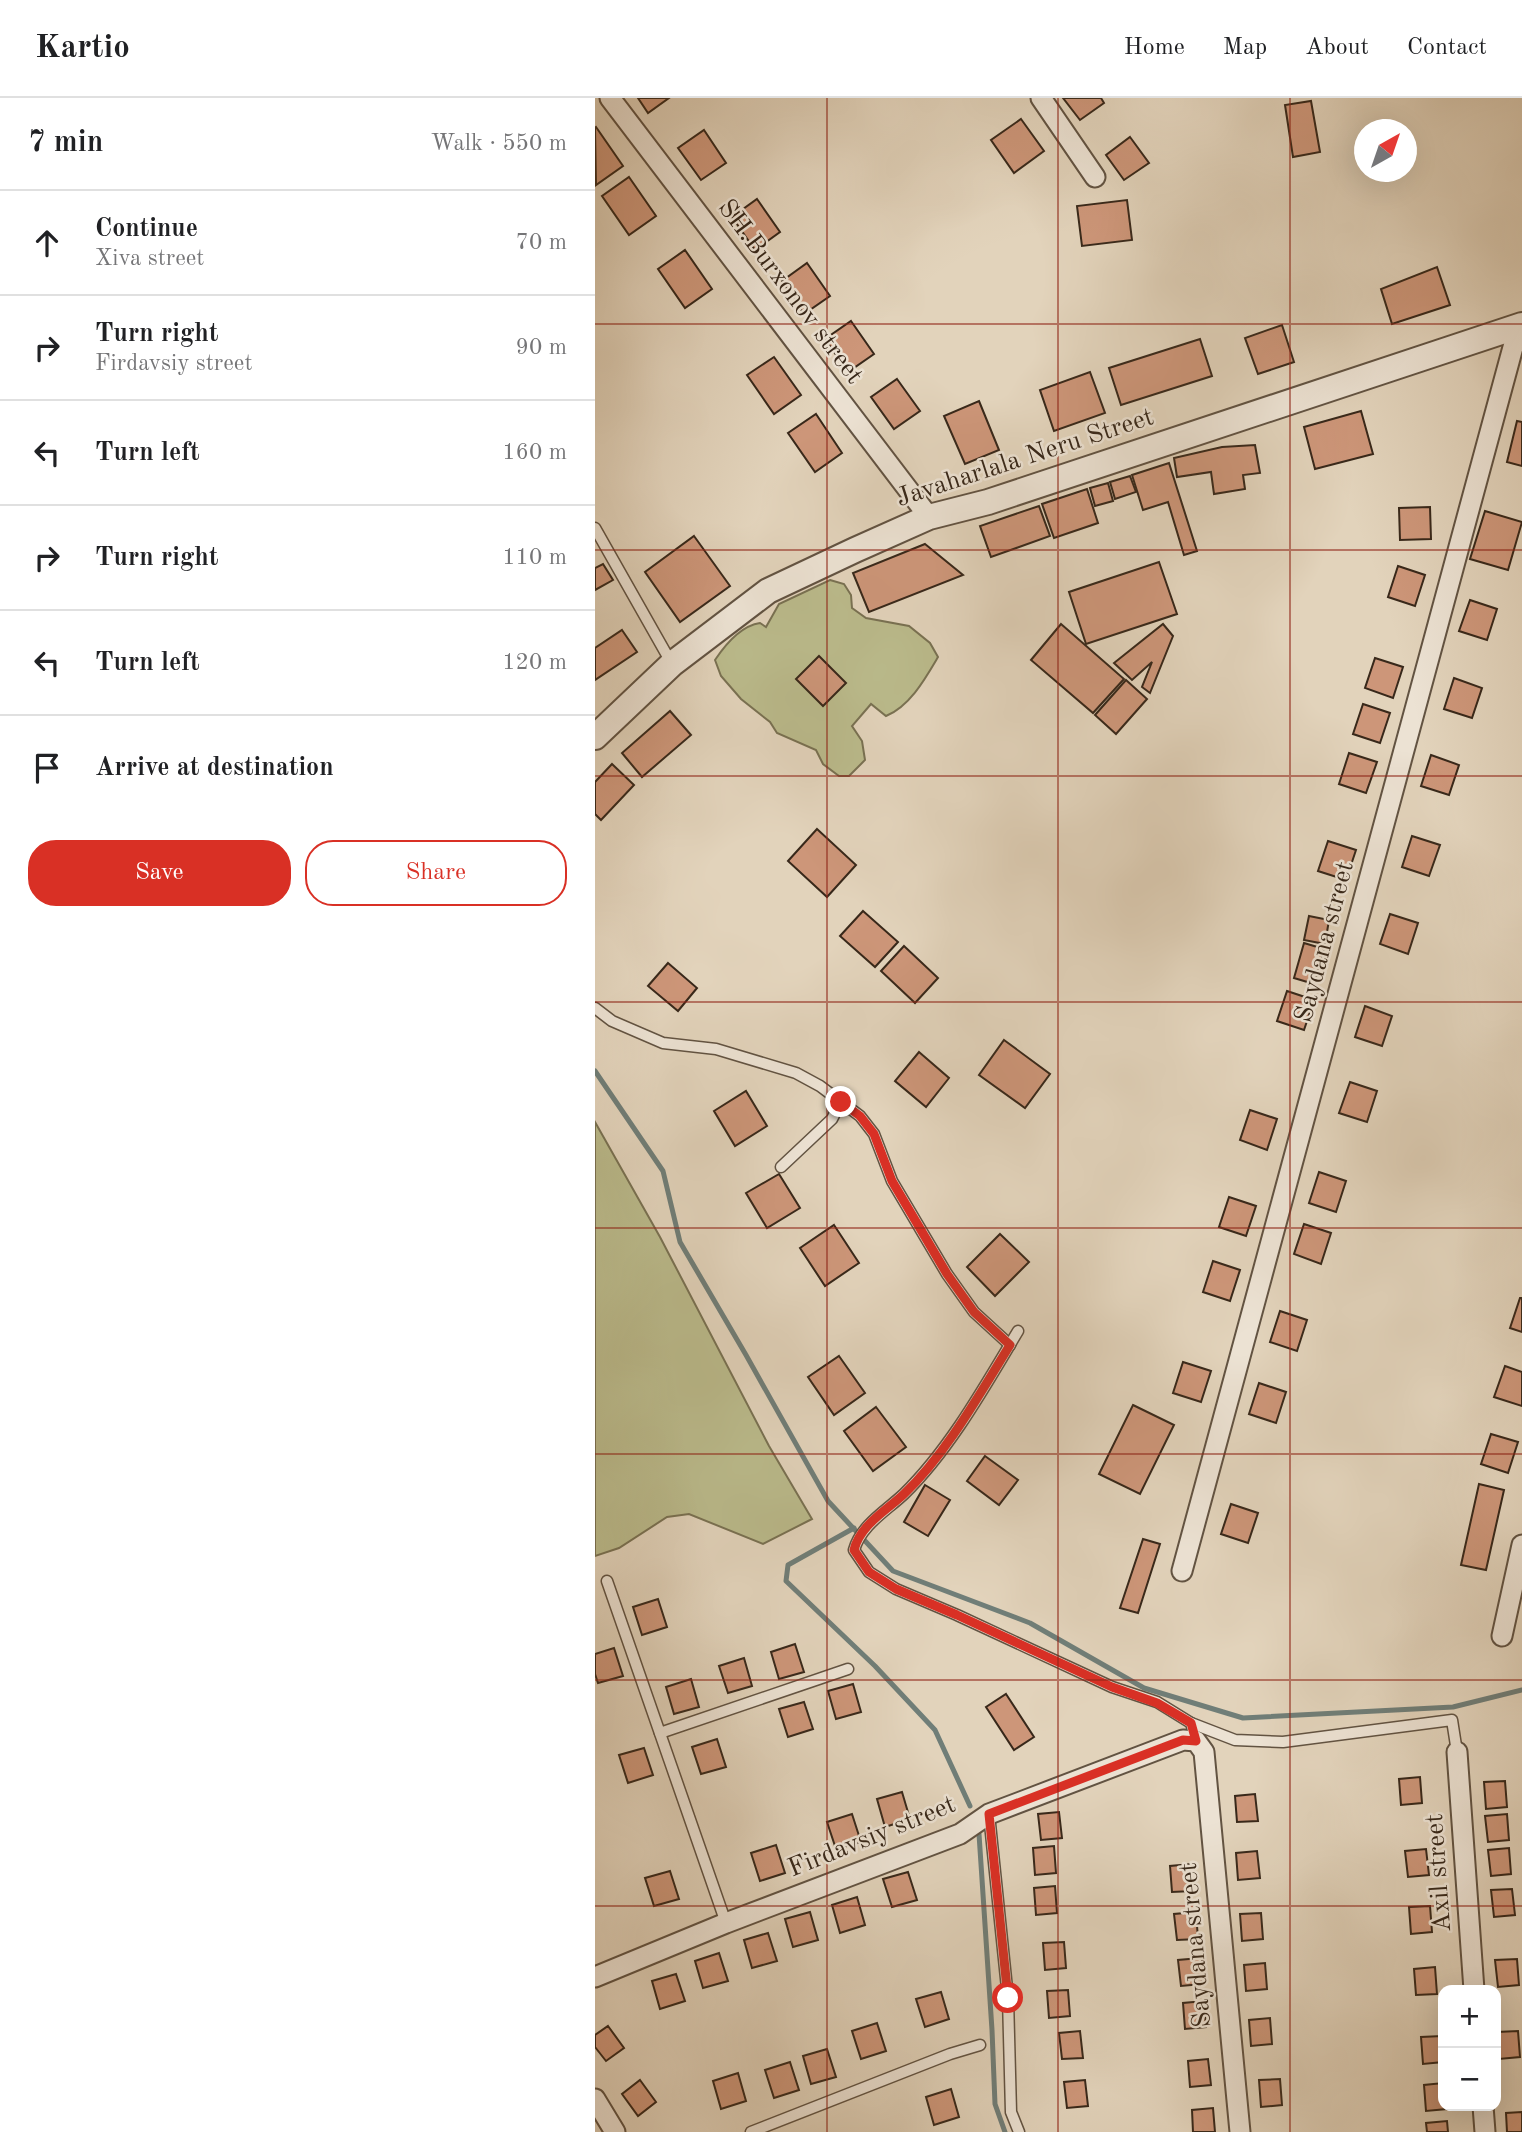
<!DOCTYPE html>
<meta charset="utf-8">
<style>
body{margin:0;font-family:"Old Standard TT",serif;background:#f2f2f2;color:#202124}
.controls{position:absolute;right:21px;bottom:21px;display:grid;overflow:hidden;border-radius:14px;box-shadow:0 7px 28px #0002}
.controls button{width:63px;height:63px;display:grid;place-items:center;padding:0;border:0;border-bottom:2px solid #e0e0e0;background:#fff;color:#202124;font:35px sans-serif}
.compass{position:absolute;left:759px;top:21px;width:63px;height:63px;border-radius:50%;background:#fff;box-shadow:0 7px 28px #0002;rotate:40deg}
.stop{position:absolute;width:21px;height:21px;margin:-16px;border:5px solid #d93025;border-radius:50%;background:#fff}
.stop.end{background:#d93025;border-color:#fff;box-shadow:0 2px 7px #0008}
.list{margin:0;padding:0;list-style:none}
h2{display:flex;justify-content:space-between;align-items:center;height:91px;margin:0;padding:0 28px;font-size:30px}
h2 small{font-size:23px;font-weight:400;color:#757577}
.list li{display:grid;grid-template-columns:46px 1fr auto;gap:21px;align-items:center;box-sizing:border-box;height:105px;padding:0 28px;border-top:2px solid #e0e0e0}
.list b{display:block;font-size:26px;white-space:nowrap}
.list p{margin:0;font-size:23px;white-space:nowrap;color:#757577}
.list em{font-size:23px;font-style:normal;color:#757577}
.actions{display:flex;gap:14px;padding:21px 28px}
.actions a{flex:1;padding:16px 0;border:2px solid #d93025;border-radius:28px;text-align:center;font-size:24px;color:#d93025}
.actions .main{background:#d93025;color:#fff}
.icon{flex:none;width:38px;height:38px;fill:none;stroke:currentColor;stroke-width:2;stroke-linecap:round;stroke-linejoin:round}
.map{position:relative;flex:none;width:927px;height:2034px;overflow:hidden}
header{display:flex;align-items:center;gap:42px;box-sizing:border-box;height:98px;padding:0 35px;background:#fff;border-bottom:2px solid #e0e0e0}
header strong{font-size:33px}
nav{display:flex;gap:38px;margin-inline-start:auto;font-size:24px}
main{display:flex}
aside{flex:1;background:#fff}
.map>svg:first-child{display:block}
.green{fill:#baba8b;stroke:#797152;stroke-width:2}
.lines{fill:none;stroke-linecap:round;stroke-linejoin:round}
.stream{stroke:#707e78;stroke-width:5}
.building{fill:#cd9679;stroke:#38281a;stroke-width:2}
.service-casing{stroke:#625342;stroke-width:13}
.minor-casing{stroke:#625342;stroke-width:23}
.tertiary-casing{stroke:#625342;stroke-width:28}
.service{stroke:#ece2d3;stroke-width:10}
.minor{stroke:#ece2d3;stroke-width:19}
.tertiary{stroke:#ece2d3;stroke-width:24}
.route{stroke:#d93025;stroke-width:9}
.grid{fill:none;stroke:#8f2418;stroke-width:2;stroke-opacity:0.55}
.labels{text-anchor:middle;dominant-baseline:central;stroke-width:5;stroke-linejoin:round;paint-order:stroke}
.street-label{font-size:26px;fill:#38281a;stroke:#ece2d3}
</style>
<header>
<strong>Kartio</strong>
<nav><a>Home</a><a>Map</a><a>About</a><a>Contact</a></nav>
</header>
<main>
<aside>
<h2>7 min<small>Walk · 550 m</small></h2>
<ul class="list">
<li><svg class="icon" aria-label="ahead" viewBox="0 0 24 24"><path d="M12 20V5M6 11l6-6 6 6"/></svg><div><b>Continue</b><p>Xiva street</p></div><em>70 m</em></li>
<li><svg class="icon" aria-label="right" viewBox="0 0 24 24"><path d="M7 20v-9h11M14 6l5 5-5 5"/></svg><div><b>Turn right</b><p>Firdavsiy street</p></div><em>90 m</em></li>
<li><svg class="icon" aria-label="left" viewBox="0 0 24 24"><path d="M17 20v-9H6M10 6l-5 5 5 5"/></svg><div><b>Turn left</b></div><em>160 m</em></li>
<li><svg class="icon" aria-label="right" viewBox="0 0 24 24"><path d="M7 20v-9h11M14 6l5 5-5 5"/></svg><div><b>Turn right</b></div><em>110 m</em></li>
<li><svg class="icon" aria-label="left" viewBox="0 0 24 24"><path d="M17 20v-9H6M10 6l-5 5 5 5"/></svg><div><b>Turn left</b></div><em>120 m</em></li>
<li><svg class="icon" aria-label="arrive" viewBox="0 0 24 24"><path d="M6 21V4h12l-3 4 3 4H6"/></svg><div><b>Arrive at destination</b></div></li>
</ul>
<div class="actions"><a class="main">Save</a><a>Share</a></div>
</aside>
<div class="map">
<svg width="927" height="2034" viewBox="0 0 927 2034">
<rect width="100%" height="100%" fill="#e2d3bb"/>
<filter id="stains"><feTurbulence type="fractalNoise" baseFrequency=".00286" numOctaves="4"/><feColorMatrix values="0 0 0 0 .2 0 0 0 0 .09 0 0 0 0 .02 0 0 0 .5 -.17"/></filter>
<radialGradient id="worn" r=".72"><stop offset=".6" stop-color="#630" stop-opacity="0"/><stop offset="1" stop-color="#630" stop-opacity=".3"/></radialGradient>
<g class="green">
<path d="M235,482l14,4 7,11 1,13 14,10 43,8 21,17 8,14c-13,22 -28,49 -52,59l-15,-12 -19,22 10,15 3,19 -16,16h-10l-16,-12 -7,-14 -39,-17 -7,-11 -29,-23 -20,-23 -6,-16c10,-15 25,-34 45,-37l6,4 13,-23z"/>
<path d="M0,1024l65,115 109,209 43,73 -49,25 -74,-30 -22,3 -48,31 -24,8z"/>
</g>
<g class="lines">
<g class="stream">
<path d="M0,973l68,100 17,71 66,113 82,146 65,70 137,52 114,65 99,30 210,-11 69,-17"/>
<path d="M259,1430l-66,37 -2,16 89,85 60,64 35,76"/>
<path d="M384,1736l13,196 3,74 10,28"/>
</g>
</g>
<g class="building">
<path d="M43,0h31l-21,15z"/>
<path d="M468,0h38l3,5 -24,17z"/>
<path d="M716,3l9,51 -27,5 -8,-52z"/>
<path d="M426,21l23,32 -30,22 -23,-33z"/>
<path d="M1,29l27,39 -27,19 -1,-57z"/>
<path d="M109,32l22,33 -25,17 -23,-32z"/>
<path d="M535,39l19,26 -25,17 -18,-25z"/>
<path d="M34,79l27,39 -27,19 -27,-39z"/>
<path d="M162,101l23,33 -25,18 -23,-33z"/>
<path d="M532,102l5,40 -50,6 -5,-40z"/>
<path d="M90,152l27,39 -27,19 -27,-39z"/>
<path d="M212,165l23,33 -26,18 -22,-33z"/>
<path d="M842,169l13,38 -58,19 -11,-35z"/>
<path d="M256,223l23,33 -26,18 -23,-33z"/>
<path d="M687,227l12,37 -36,12 -13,-36z"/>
<path d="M605,241l12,37 -91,29 -12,-37z"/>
<path d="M179,259l27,38 -27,19 -27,-39z"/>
<path d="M495,274l15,41 -51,18 -14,-41z"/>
<path d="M302,281l23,32 -26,18 -23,-32z"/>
<path d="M384,303l20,49 -34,14 -21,-48z"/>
<path d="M766,313l12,43 -58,15 -11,-42z"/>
<path d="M221,316l26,39 -27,19 -27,-39z"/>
<path d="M922,323l5,1v44l-15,-4z"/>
<path d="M660,347l5,28 -17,2 2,14 -31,5 -3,-22 -34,5 -3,-19 48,-11z"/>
<path d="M574,365l28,88 -13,4 -16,-53 -25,8 -11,-35z"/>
<path d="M535,378l6,16 -21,7 -5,-17z"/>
<path d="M513,385l5,18 -18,5 -5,-18z"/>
<path d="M492,391l11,34 -44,15 -12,-34z"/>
<path d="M444,408l11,30 -59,21 -11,-31z"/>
<path d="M835,409l1,32 -31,1 -1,-32z"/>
<path d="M890,413l37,11 -14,48 -38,-11z"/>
<path d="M99,438l36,50 -50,36 -35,-50z"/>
<path d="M330,446l38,31 -94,37 -16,-39z"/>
<path d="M564,464l18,52 -91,30 -17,-52z"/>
<path d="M8,466l10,16 -18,10v-22z"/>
<path d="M803,468l27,9 -10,31 -27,-9z"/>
<path d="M875,502l27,9 -10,31 -28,-9z"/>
<path d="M466,526l63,55 -31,34 -62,-53z"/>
<path d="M568,526l10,12 -23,57 -8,-6 10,-25 -20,18 -18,-17z"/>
<path d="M27,532l15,22 -42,28v-32z"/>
<path d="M224,558l27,27 -23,23 -27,-27z"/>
<path d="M780,560l28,9 -10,31 -28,-10z"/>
<path d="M859,580l28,10 -10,30 -28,-9z"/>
<path d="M531,582l21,19 -31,35 -21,-19z"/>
<path d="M768,606l27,9 -10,30 -27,-9z"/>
<path d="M75,613l21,24 -49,42 -20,-24z"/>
<path d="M754,655l28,9 -11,31 -27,-9z"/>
<path d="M836,657l28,10 -10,30 -28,-9z"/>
<path d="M17,666l22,21 -33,35 -6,-6v-32z"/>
<path d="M222,731l39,36 -29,32 -39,-36z"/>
<path d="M817,738l28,9 -11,31 -27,-9z"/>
<path d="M733,743l28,9 -10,30 -28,-9z"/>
<path d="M268,813l35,31 -23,25 -35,-31z"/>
<path d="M795,816l28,9 -10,31 -28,-10z"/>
<path d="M714,818l20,4 -4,24 -21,-4z"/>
<path d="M709,845l20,6 -10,35 -20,-6z"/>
<path d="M309,848l34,32 -23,25 -34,-32z"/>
<path d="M73,865l29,25 -19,23 -30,-25z"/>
<path d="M692,893l27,9 -10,30 -27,-9z"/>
<path d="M770,908l27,10 -10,30 -27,-9z"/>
<path d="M409,942l46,34 -25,34 -46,-33z"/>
<path d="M324,954l30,26 -23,29 -31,-26z"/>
<path d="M755,984l27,9 -10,31 -28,-9z"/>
<path d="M151,993l21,35 -32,20 -21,-35z"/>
<path d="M655,1012l27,9 -10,31 -27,-10z"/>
<path d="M724,1074l27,9 -10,31 -27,-9z"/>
<path d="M184,1076l21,34 -33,20 -21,-35z"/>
<path d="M634,1099l27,9 -10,30 -27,-9z"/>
<path d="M709,1126l27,9 -10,31 -27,-10z"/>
<path d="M239,1127l25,38 -34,23 -25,-38z"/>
<path d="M405,1136l29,28 -34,34 -28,-29z"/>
<path d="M618,1163l27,9 -10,31 -27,-9z"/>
<path d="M925,1200h2v34l-12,-4z"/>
<path d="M685,1213l27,9 -10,31 -27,-9z"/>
<path d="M244,1258l26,37 -31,22 -26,-38z"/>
<path d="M588,1264l28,9 -10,31 -28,-9z"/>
<path d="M910,1268l17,6v34l-28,-9z"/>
<path d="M664,1285l27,9 -10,31 -27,-9z"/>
<path d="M538,1307l41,20 -34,69 -41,-20z"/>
<path d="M281,1309l30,40 -33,24 -29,-40z"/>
<path d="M896,1336l27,8 -10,31 -27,-9z"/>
<path d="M390,1358l33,24 -19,25 -32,-24z"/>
<path d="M884,1386l25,6 -18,80 -25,-5z"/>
<path d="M330,1387l25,15 -22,36 -24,-14z"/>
<path d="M636,1406l27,9 -10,30 -27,-9z"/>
<path d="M548,1441l17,5 -22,69 -18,-5z"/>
<path d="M63,1501l9,28 -25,8 -9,-28z"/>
<path d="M200,1546l9,28 -25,7 -8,-27z"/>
<path d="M19,1550l9,28 -25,7 -3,-9v-20z"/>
<path d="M149,1560l8,28 -24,7 -9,-27z"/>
<path d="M96,1581l8,28 -25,7 -8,-27z"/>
<path d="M258,1586l8,28 -25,7 -8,-28z"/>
<path d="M411,1596l28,43 -20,13 -28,-43z"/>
<path d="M209,1604l9,27 -25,8 -9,-28z"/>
<path d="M122,1641l9,28 -25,7 -9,-27z"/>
<path d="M49,1650l9,27 -25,8 -9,-28z"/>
<path d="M825,1679l2,26 -21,2 -2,-26z"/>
<path d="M910,1683l2,26 -21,2 -2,-27z"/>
<path d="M307,1694l8,27 -25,8 -8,-28z"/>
<path d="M660,1696l3,27 -21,1 -2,-26z"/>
<path d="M464,1714l3,26 -21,2 -3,-26z"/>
<path d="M257,1716l9,28 -25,7 -9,-27z"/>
<path d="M912,1716l2,26 -21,2 -3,-26z"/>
<path d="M181,1747l9,28 -25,8 -9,-28z"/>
<path d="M459,1748l2,27 -21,2 -2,-27z"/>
<path d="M914,1750l2,26 -20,2 -3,-26z"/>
<path d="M831,1751l3,26 -21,2 -3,-26z"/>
<path d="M662,1753l3,27 -22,2 -2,-27z"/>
<path d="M596,1766l2,27 -21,1 -2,-26z"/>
<path d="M75,1773l9,28 -25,7 -9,-28z"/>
<path d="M313,1774l9,28 -25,7 -9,-28z"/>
<path d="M460,1788l2,27 -21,2 -2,-27z"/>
<path d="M917,1791l3,26 -21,2 -3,-27z"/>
<path d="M262,1799l8,28 -25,8 -8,-28z"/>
<path d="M835,1808l2,26 -21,2 -2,-27z"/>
<path d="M215,1814l8,28 -25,7 -8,-28z"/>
<path d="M601,1814l2,27 -21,1 -3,-26z"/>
<path d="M666,1815l2,26 -21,2 -2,-27z"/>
<path d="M173,1835l9,28 -25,7 -8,-28z"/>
<path d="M469,1844l2,26 -21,2 -2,-27z"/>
<path d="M124,1855l9,28 -25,7 -8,-27z"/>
<path d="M605,1860l2,26 -21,2 -3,-26z"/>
<path d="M922,1861l2,26 -21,2 -3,-27z"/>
<path d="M670,1865l2,26 -21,2 -2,-26z"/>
<path d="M840,1869l2,27 -21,1 -2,-26z"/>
<path d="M81,1876l9,27 -25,8 -8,-28z"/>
<path d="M473,1892l2,26 -21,2 -2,-27z"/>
<path d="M346,1894l8,27 -24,8 -9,-28z"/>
<path d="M609,1903l2,26 -21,2 -2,-26z"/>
<path d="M675,1920l2,26 -21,2 -2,-26z"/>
<path d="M282,1925l9,28 -25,8 -9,-28z"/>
<path d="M13,1928l16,22 -18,13 -11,-14v-12z"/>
<path d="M485,1933l3,27 -21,1 -3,-26z"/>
<path d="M923,1933l2,26 -21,2 -2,-27z"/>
<path d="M847,1938l1,26 -20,2 -2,-27z"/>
<path d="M232,1951l9,28 -25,7 -8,-28z"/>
<path d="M613,1961l3,26 -21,2 -2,-26z"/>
<path d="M195,1964l9,28 -25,8 -9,-28z"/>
<path d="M143,1975l8,28 -25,8 -8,-28z"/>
<path d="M685,1981l2,26 -21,2 -2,-27z"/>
<path d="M45,1982l16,22 -18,14 -16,-22z"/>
<path d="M490,1982l3,26 -21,2 -3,-26z"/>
<path d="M848,1985v23h4v3l-21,2 -2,-26z"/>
<path d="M356,1991l8,28 -25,8 -8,-28z"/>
<path d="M618,2010l2,24h-22l-1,-22z"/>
<path d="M927,2014v20h-15l-1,-19z"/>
<path d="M852,2023l1,11h-21l-1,-9z"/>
</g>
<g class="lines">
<g class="service-casing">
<g id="service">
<path d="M0,430l77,136"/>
<path d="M0,910l17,13 51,22 53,6 80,24 24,13 40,30 14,18 18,47 55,93 27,38 36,33"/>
<path d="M186,1069l51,-48 8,-16"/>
<path d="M423,1233c-33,55 -68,118 -114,163 -18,17 -43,31 -50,56l15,22 27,17 61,26 155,72 45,15 34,21 5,18"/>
<path d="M12,1483l119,342"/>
<path d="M596,1625l44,17 48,2 169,-22 5,32"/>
<path d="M65,1635l188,-64"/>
<path d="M394,1716l19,184 3,114 8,20"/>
<path d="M156,2034l199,-78 30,-9"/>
</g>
</g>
<g class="minor-casing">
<g id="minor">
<path d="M15,0l319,419"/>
<path d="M446,0l54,79"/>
<path d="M587,1473l337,-1246"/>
<path d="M907,1538l20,-91"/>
<path d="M862,1654l17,238"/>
<path d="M0,1879l131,-54 234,-89 29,-20 194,-74 13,1 8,11 36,380"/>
<path d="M0,2001l20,33"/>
<path d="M888,2008l2,26"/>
</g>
</g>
<g class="tertiary-casing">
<path id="tertiary" d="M0,639l77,-73 96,-73 87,-41 74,-33 59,-15 534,-177"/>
</g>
<use href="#service" class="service"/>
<use href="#minor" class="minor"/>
<use href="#tertiary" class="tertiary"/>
</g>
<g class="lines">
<path class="route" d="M246,1004l19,14 14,18 18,47 55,93 27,38 36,33c-31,50 -64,109 -106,149 -18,17 -44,31 -50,56l15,22 27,17 61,26 155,72 45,16 34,20 5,18 -13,-1 -194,74 19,184"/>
</g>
<path class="grid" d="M232,0v2034M463,0v2034M695,0v2034M0,226h927M0,452h927M0,678h927M0,904h927M0,1130h927M0,1356h927M0,1582h927M0,1808h927"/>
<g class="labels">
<g class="street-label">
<text transform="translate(195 194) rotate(53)">SH.Burxonov street</text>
<text transform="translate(430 360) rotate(-18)">Javaharlala Neru Street</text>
<text transform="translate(730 844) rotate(-75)">Saydana street</text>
<text transform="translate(277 1739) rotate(-22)">Firdavsiy street</text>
<text transform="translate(844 1775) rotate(-94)">Axil street</text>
<text transform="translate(601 1847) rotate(-95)">Saydana street</text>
</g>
</g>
<rect width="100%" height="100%" filter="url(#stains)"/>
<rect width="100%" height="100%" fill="url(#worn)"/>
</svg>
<div class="controls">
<button>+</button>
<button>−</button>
</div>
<svg class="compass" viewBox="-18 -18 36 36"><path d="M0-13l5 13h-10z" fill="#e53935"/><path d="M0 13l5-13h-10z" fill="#757577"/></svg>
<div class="stop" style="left:413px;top:1900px"></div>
<div class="stop end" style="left:246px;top:1004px"></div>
</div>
</main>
